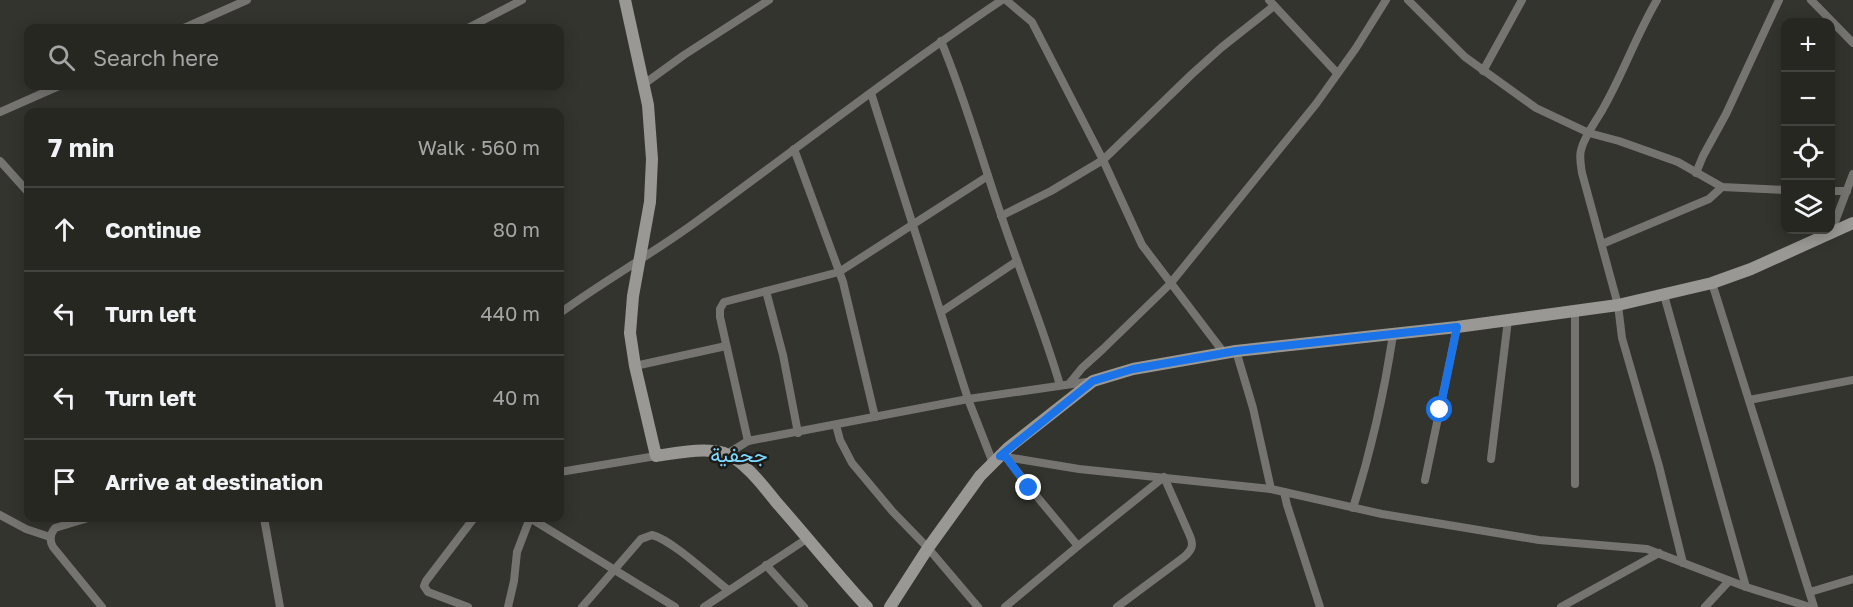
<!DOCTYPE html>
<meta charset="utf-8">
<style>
body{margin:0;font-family:"Golos Text",Vazirmatn,sans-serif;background:#2f2f2a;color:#f1f3f6}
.controls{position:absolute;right:18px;top:18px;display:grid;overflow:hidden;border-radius:12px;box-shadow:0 3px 15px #0003}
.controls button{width:54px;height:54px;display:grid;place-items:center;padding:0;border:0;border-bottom:2px solid #434440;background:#272722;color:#f1f3f6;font:30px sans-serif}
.stop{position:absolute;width:18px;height:18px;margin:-14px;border:4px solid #1a73e8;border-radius:50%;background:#fff}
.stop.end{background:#1a73e8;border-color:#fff;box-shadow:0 2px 6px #0008}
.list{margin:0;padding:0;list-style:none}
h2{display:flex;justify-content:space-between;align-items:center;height:78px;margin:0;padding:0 24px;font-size:26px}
h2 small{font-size:20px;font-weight:400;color:#a4a5a5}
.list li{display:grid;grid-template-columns:39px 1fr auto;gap:18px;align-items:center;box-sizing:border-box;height:84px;padding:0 24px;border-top:2px solid #434440}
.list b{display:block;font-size:22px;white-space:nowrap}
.list em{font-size:20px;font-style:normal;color:#a4a5a5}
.icon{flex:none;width:33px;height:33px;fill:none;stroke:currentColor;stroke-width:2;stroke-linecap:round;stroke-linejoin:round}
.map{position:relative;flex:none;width:1853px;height:607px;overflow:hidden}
.search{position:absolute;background:#272722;box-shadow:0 3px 15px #0003;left:24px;top:24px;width:540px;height:66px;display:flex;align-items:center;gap:15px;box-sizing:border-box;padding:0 21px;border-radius:12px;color:#a4a5a5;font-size:22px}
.panel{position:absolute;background:#272722;box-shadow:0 3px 15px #0003;left:24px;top:108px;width:540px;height:414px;border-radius:12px}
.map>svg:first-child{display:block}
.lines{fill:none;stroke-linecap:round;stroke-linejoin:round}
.street{stroke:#757471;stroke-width:8}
.secondary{stroke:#9a9894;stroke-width:12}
.route{stroke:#1a73e8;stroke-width:8}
.labels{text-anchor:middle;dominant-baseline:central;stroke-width:5;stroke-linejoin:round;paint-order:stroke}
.quarter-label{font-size:21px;fill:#80d8fe;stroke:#1b1b19}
</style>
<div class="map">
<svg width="1853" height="607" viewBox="0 0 1853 607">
<rect width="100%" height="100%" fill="#34342e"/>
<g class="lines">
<g class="street">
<path d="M1006,0l26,22 71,138 39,85 82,108"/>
<path d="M1269,0l68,73"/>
<path d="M1408,0l57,57 71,51 53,25 30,8 59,21 44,25 64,3"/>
<path d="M1657,0c-20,34 -33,71 -52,105 -7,14 -20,29 -24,45 -2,7 0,16 1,23l36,132 4,33 37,128 24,97"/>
<path d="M1811,0l42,43"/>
<path d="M184,28l63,-28"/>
<path d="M468,28l54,-28"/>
<path d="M941,41c24,57 40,116 60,174 19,57 42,112 59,170"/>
<path d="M1483,71l39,-71"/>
<path d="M644,84l40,-29 85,-55"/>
<path d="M871,93l97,306 25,64"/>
<path d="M0,112l59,-26"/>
<path d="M794,149l49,133 32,135"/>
<path d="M0,161l28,31"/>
<path d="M1696,173l7,-17 23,-42 53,-114"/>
<path d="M1830,191h17"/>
<path d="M1001,216l50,-25 52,-31 89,-86 30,-27 52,-41"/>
<path d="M1830,235l23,-61"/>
<path d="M1602,244l107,-45 13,-12"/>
<path d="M1712,283l102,324"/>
<path d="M766,291l17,64 15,78"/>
<path d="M1664,295l82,292"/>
<path d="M1575,310v174"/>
<path d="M941,312l76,-51"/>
<path d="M560,313c45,-33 94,-60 140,-94 100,-73 199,-150 302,-219"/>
<path d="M1236,351l17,57 18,81"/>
<path d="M635,366l91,-20"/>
<path d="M1069,384l13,-16 21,-19 67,-65 146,-180 40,-56 30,-48"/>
<path d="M1749,400l104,-20"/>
<path d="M836,425l4,15 12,23 41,49 35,36 50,59"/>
<path d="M748,441l-28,-124v-8l4,-7 115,-30 149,-96"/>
<path d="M727,454l21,-13 220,-42 125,-18"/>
<path d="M1000,456l79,13 192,20 111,25 157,26 108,9 99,38 64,20"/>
<path d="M1006,457l23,30 49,59"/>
<path d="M1491,459l17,-139"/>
<path d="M560,472l96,-16"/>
<path d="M1425,480l32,-153"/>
<path d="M1284,492l3,13 33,102"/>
<path d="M1353,508c18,-57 31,-114 40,-173"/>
<path d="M0,515l26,14 24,8"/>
<path d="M88,518l-33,10c-5,6 -6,12 -2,19l49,60"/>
<path d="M264,518l16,89"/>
<path d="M530,518l145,89"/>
<path d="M766,565l38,42"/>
<path d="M1810,592l43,-13"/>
<path d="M468,607l-40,-15 -4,-6 2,-5 48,-63"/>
<path d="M508,607l6,-26 3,-29 13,-34"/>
<path d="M582,607l59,-68 11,-4c20,5 58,41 76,55"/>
<path d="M704,607l104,-69"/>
<path d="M1005,607l73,-61 86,-69 26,59c4,9 2,14 -6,21l-67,50"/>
<path d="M1561,607l98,-54"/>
<path d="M1705,607l24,-26"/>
</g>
<g class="secondary">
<path d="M625,0l23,105 4,54 -2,43 -17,94 -3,37 5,33 21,90c21,-3 48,-9 68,-3 19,6 41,35 53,50 30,34 59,70 90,104"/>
<path d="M890,607l38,-59 52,-72 28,-28 85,-67 40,-12 103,-18 221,-24 161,-22 94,-22 39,-14 102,-46"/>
</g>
</g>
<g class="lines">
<path class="route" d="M1029,488l-23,-31 -6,-1 93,-75 40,-12 103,-18 221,-24 -17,83"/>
</g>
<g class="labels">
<g class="quarter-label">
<text x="739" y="454">جحفية</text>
</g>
</g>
</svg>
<div class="controls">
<button>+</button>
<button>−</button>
<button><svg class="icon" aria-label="locate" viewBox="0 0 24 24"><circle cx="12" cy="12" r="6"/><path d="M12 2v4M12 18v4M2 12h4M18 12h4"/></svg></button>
<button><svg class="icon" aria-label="layers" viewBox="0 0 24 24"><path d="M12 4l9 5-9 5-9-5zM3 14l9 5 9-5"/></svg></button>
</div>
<div class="stop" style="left:1440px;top:410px"></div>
<div class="stop end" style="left:1029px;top:488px"></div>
<div class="search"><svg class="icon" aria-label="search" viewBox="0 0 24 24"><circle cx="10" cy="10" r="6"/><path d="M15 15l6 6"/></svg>Search here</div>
<section class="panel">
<h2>7 min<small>Walk · 560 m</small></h2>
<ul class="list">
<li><svg class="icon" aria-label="ahead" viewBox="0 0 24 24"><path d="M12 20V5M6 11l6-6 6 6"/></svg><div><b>Continue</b></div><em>80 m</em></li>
<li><svg class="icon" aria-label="left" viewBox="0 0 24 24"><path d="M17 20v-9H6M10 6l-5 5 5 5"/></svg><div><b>Turn left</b></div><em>440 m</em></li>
<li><svg class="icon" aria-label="left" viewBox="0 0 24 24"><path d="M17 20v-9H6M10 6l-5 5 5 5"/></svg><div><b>Turn left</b></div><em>40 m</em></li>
<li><svg class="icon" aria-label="arrive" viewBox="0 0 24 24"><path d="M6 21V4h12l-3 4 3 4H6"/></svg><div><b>Arrive at destination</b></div></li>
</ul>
</section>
</div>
